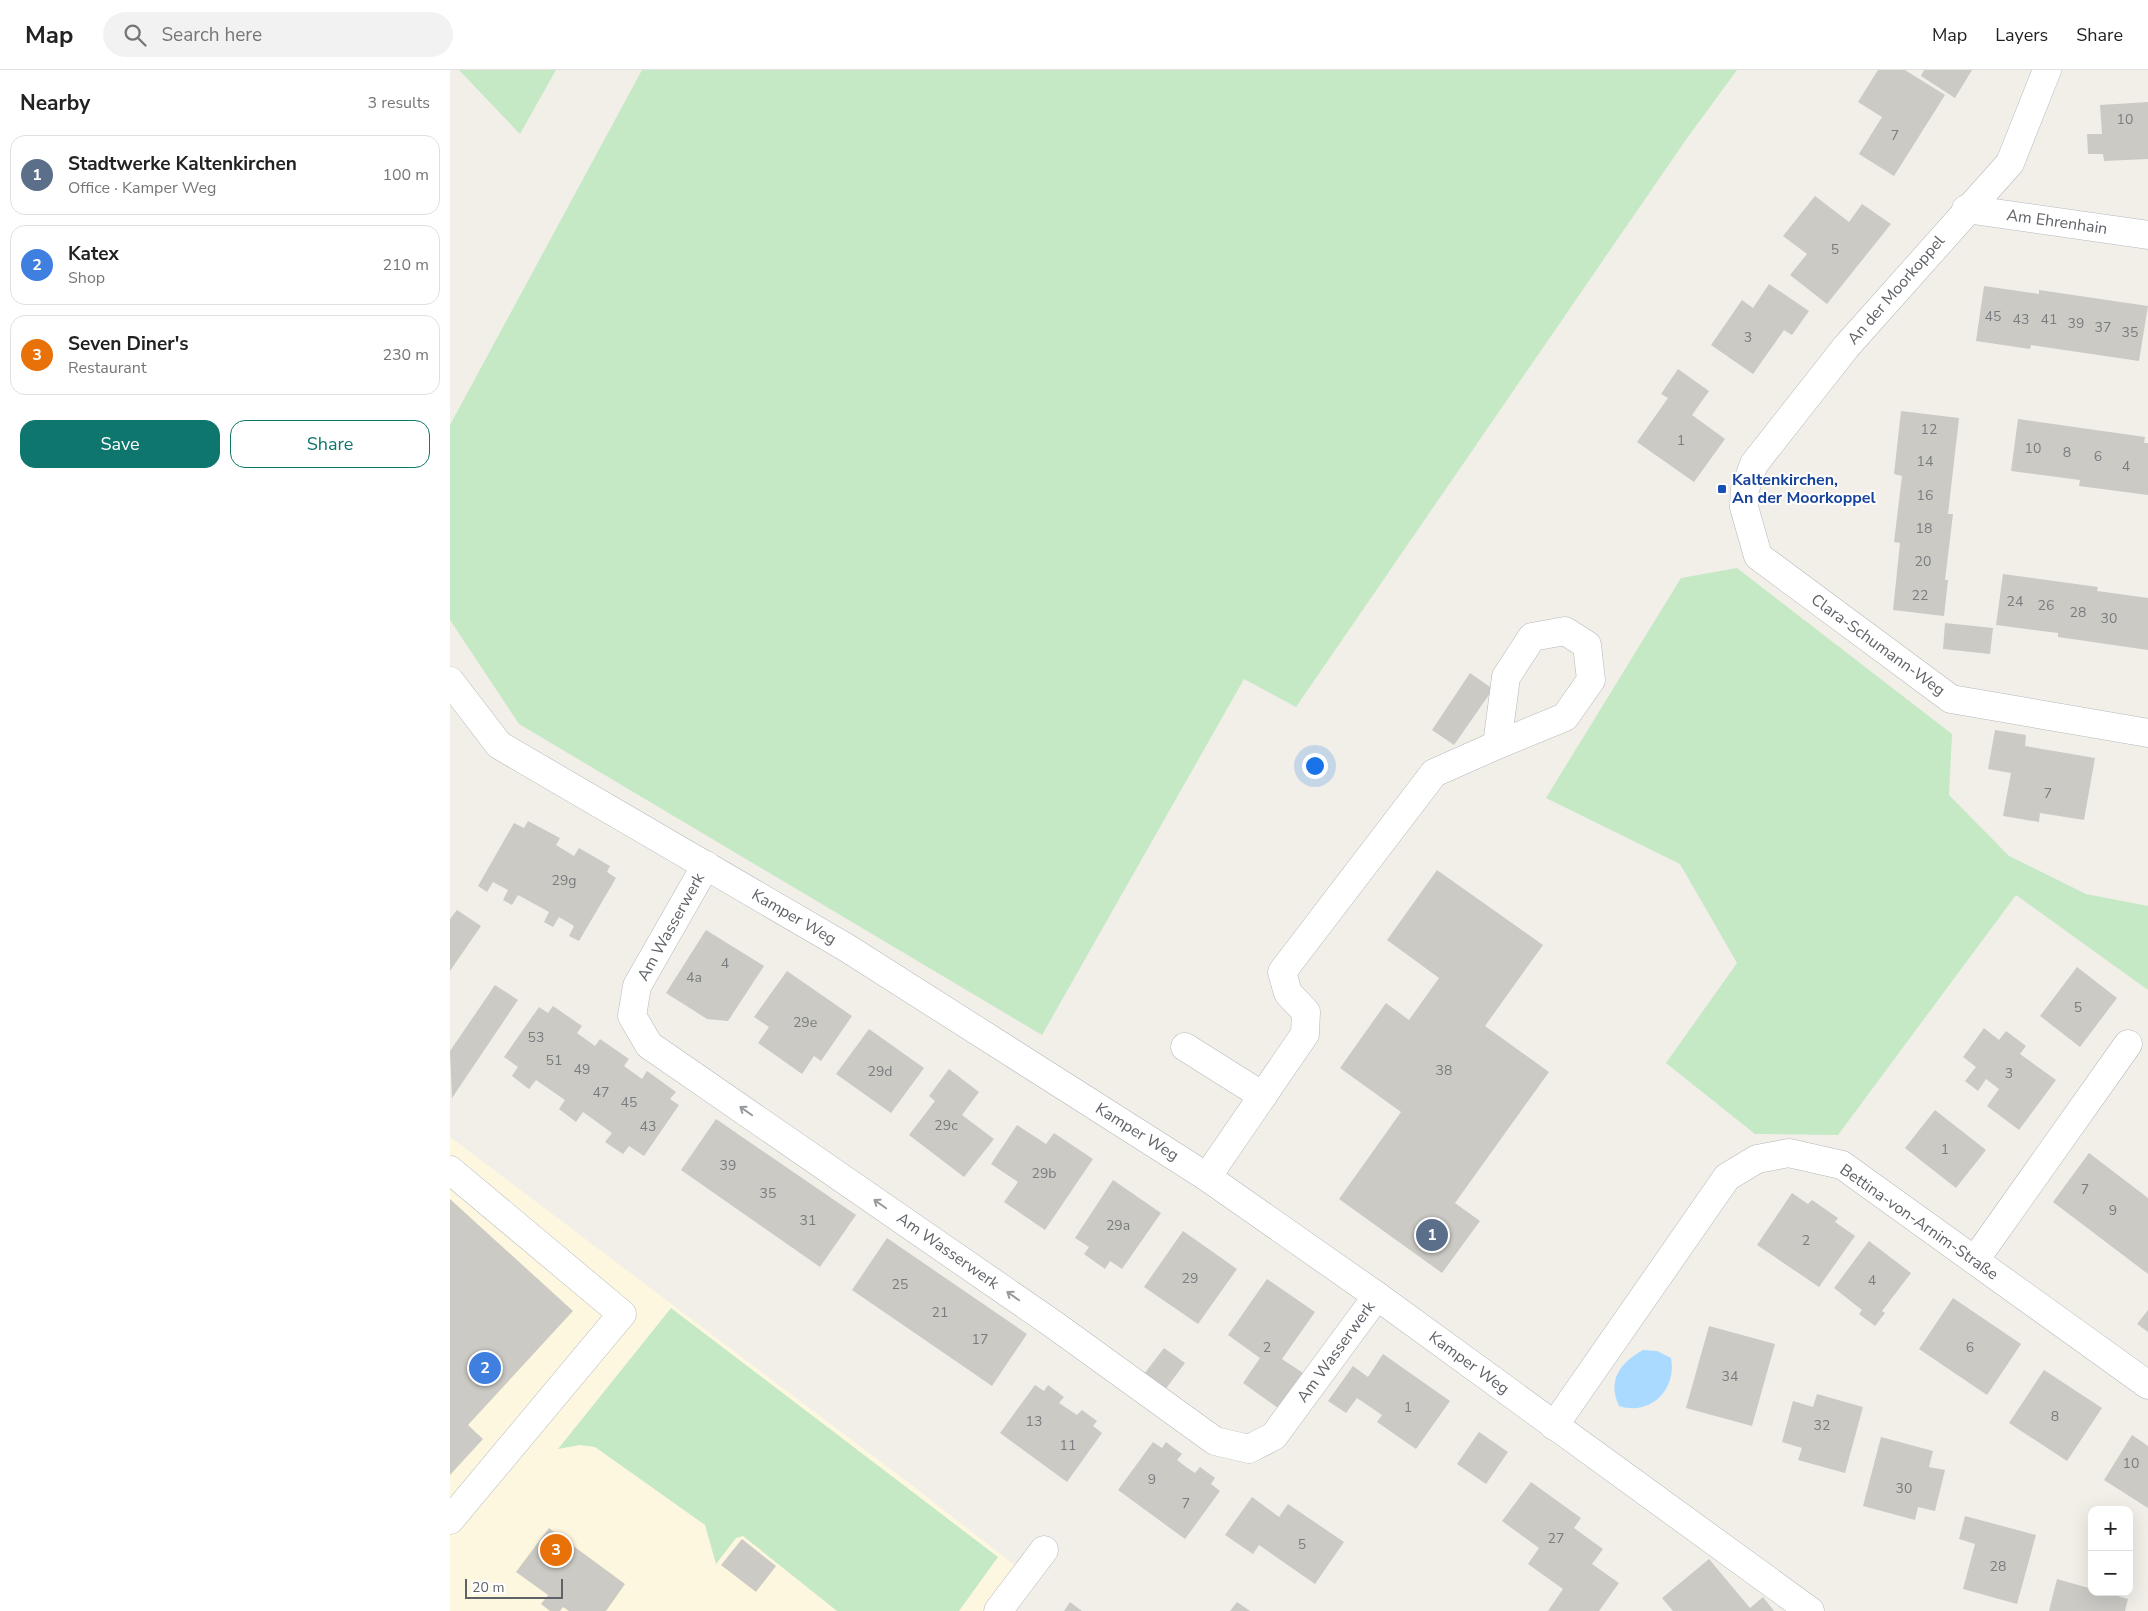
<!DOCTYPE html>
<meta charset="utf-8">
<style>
body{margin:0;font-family:"Nunito Sans",sans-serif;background:#f2f2f2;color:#222}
.controls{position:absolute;right:15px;bottom:15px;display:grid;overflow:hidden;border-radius:10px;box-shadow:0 5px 20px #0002}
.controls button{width:45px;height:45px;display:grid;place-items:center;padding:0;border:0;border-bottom:1px solid #e0e0e0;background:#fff;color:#222;font:25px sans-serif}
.scale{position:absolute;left:15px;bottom:12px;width:98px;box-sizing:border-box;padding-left:5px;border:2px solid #5f6368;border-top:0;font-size:14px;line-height:18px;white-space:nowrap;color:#5f6368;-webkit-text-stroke:4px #fff;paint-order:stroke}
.you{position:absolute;left:864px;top:695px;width:18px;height:18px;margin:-12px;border:4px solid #fff;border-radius:50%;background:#1a73e8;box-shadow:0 0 0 8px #1a73e833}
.badge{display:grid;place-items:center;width:32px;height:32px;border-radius:50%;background:#0f766e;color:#fff;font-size:16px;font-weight:700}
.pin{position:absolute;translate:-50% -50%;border:2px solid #fff;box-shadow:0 1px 5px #0006}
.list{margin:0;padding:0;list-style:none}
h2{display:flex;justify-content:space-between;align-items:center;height:65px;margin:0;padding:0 20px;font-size:21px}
h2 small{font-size:16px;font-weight:400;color:#767676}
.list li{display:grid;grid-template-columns:32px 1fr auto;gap:15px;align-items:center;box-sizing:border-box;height:80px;margin:0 10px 10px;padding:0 10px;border:1px solid #e0e0e0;border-radius:15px}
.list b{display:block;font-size:19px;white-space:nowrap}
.list p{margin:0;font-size:16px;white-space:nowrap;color:#767676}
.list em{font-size:16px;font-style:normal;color:#767676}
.actions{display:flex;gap:10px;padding:15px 20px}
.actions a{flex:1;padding:11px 0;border:1px solid #0f766e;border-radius:15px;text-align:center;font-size:18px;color:#0f766e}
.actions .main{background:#0f766e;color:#fff}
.icon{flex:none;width:28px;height:28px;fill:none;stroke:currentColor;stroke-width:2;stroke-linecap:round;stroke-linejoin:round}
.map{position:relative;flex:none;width:1698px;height:1541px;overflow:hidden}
header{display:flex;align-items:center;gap:30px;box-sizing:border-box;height:70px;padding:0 25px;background:#fff;border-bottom:1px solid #e0e0e0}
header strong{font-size:24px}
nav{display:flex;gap:28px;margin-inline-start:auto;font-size:18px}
.search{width:350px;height:45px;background:#f2f2f2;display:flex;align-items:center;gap:12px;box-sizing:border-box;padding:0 18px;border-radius:28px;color:#767676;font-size:19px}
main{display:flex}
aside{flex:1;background:#fff}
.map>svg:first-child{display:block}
.commercial{fill:#fef7e0}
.green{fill:#c5e8c5}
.water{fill:#aadaff}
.building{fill:#cccac5}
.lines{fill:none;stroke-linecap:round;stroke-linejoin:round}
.minor-casing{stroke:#b5b8bc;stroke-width:29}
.minor{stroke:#fff;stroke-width:28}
.oneway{stroke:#979a9d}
.transit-dot{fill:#1a4fb4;stroke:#fff;stroke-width:2}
.labels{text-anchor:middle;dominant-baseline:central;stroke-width:4;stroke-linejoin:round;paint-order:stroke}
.number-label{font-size:14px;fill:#7a7d7f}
.street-label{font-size:16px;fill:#5f6368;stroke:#fff}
.transit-label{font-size:16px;font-weight:bold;fill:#164399;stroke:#fff;text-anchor:start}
</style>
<header>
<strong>Map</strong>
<div class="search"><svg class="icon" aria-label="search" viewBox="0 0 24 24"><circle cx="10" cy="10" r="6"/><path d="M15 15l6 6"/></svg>Search here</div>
<nav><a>Map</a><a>Layers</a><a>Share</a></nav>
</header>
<main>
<aside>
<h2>Nearby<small>3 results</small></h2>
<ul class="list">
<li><span class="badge" style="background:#5c6f8a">1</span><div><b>Stadtwerke Kaltenkirchen</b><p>Office · Kamper Weg</p></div><em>100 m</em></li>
<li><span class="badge" style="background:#3f7fe0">2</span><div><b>Katex</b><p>Shop</p></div><em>210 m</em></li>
<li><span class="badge" style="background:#e8710a">3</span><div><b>Seven Diner's</b><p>Restaurant</p></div><em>230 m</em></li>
</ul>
<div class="actions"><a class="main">Save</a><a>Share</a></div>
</aside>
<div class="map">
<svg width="1698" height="1541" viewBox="0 0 1698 1541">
<rect width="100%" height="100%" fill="#f1efe8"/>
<path class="commercial" d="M0,1067l463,349 109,85 -10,40h-562z"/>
<g class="green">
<path d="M9,0h97l-36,64z"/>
<path d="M192,0h1095l-52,71 -389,566 -52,-28 -202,356 -523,-311 -69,-104v-195z"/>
<path d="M1287,498l215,166 -3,61 60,61 77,38 62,12v84l-132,-95 -178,240 -83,-1 -89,-71 71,-100 -57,-99 -134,-66 135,-220z"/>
<path d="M221,1238l327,249 -39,54h-122l-94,-75 -7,2 -20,26 -11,-39 -110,-78 -15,-2 -22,4z"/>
</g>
<path class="water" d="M1193,1280l14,1 14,7c6,32 -21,58 -52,48 -12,-26 1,-43 24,-56z"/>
<g class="building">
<path d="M1428,0h27l40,25 -51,81 -35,-22 23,-37 -24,-15z"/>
<path d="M1474,0h48l-17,28 -34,-22z"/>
<path d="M1698,32v57l-44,2 -1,-7h-15l-1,-20h15l-2,-29z"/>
<path d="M1365,126l34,26 13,-18 29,20 -64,80 -37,-29 17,-21 -24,-18z"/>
<path d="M1319,214l40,27 -17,24 -8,-5 -31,44 -42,-29 31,-45 11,8z"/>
<path d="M1534,216l55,8v-4l109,16 -9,55 -108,-16 -1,4 -54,-8z"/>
<path d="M1228,299l31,22 -17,24 33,24 -31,43 -57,-40 31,-44 -7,-4z"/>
<path d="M1451,341l58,7 -11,96h5l-8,66h3l-4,36 -51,-6 7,-67 -6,-1 8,-66 -8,-2z"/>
<path d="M1568,349l127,18 -1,6h4v52l-69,-9 1,-6 -69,-9z"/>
<path d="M1553,504l95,13 -1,4 51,7v52l-90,-13v-4l-62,-8z"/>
<path d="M1495,553l48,5 -3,26 -47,-5z"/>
<path d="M1020,603l23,16 -39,56 -22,-15z"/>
<path d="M1545,660l31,5 -1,11 70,12 -11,62 -44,-7 -1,9 -36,-6 8,-43 -23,-4z"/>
<path d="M78,751l32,17 -4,7 18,11 5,-8 31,18 -3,6 9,6 -37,63 -10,-5 5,-10 -15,-9 -6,10 -9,-5 5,-10 -31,-17 -6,10 -9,-5 5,-10 -15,-8 -6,10 -9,-6 36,-63 10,5z"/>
<path d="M987,800l106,75 -58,81 64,46 -94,131 25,18 -38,52 -103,-74 62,-87 -61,-44 46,-65 23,17 30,-42 -52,-38z"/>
<path d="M7,840l24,16 -31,45v-52z"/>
<path d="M256,860l58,36 -36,55 -21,-2 -41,-26z"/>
<path d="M1627,897l40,31 -37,49 -40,-31z"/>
<path d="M337,901l65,45 -31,45 -7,-5 -12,18 -44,-31 11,-16 -15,-10z"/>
<path d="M45,915l23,15 -66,98 -2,-47z"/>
<path d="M103,936l29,20 -5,7 18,13 5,-7 29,20 -5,7 18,13 5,-8 29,21 -6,7 9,6 -35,51 -15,-10 -6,8 -18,-12 7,-9 -29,-21 -7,10 -17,-13 6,-9 -29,-20 -7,9 -17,-13 6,-9 -14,-10 35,-50 9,6z"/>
<path d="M1534,958l15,12 7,-9 20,15 -6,8 36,26 -37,50 -32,-24 12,-17 -13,-10 -8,12 -13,-10 11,-14 -13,-10z"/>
<path d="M419,959l55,39 -33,45 -55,-39z"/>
<path d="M499,999l30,23 -17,23 32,24 -30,38 -55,-42 26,-34 -6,-5z"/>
<path d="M1485,1040l51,40 -30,38 -51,-40z"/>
<path d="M266,1049l140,96 -36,52 -139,-97z"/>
<path d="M567,1055l29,19 8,-11 39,26 -48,71 -41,-28 14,-20 -27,-18z"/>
<path d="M1639,1083l59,45v76l-95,-72z"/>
<path d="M663,1110l48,33 -39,56 -12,-8 -5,8 -21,-15 5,-7 -14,-9z"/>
<path d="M1342,1123l16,11 4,-4 26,18 -3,4 20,14 -36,51 -62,-42z"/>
<path d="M0,1129l123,112 -105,114 15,14 -33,36z"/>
<path d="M733,1161l54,38 -39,55 -54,-37z"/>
<path d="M437,1168l140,96 -35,52 -140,-96z"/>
<path d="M1419,1171l42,32 -29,38 3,2 -10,13 -16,-12 3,-4 -28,-22z"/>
<path d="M817,1209l48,33 -33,47 21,14 -25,35 -35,-25 17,-25 -32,-23z"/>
<path d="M1503,1228l68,46 -34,51 -68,-46z"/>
<path d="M1698,1240v22l-11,-8z"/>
<path d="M1259,1256l66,18 -23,82 -66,-18z"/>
<path d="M714,1278l21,15 -20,27 -21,-16z"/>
<path d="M933,1284l67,47 -34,48 -39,-27 5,-7 -25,-17 -11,15 -18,-12 25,-35 15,11z"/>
<path d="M1594,1300l58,38 -35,53 -58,-38z"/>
<path d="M585,1315l9,6 4,-6 16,12 -5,6 18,12 5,-5 15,11 -4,5 9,7 -35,49 -67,-49z"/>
<path d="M1367,1324l46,13 -18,66 -47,-13 4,-12 -20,-6 11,-41 20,6z"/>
<path d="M1029,1362l29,20 -22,32 -29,-20z"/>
<path d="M1682,1365l16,11v62l-44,-28z"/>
<path d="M1431,1367l52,14 -4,16 16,3 -10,41 -17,-4 -3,13 -52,-14z"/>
<path d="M703,1372l9,6 4,-6 16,12 -5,6 9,7 9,6 5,-6 15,11 -4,6 9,7 -35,48 -67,-49z"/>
<path d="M1081,1412l50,36 -7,10 29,21 -11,15 27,19 -20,28h-51l15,-22 -35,-25 11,-16 -37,-27z"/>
<path d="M802,1427l27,20 9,-13 56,38 -29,42 -56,-39 -6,9 -28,-19z"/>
<path d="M1515,1446l71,19 -19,69 -54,-15 12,-45 -16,-5z"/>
<path d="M99,1458l76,56 -19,27h-37l-6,-4 -3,4h-10l-9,-7 7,-9 -32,-23z"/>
<path d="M292,1469l34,27 -20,26 -35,-27z"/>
<path d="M1259,1489l41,49 13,-11 11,14h-101l-11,-13z"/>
<path d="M1607,1509l35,10v3h12l24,7 -3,12h-76z"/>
<path d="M620,1532l12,9h-18z"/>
<path d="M787,1532l13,9h-20z"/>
</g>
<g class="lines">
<g class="minor-casing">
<g id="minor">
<path d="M1597,0l-37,93 -164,184 -92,117 -9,25 -1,18 14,49 193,143 197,34"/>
<path d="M1516,139l182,26"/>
<path d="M0,611l49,64 348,203 360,229 170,119 433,315"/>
<path d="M256,795l-69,121 -5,30 17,29 404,279 162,117 34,8 25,-13 103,-140"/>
<path d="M735,977l78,49"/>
<path d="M0,1100l172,144 -172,206"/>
<path d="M757,1107l98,-143 1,-22 -18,-19 -6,-21 152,-199 63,-28 9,-68 26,-40 33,-6 22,14 4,35 -26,37 -68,28"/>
<path d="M1525,1190l153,-216"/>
<path d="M1104,1356l173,-249 30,-18 32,-6 53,12 306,220"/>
<path d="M548,1541l46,-61"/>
</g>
</g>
<use href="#minor" class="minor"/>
</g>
<defs><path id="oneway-shaft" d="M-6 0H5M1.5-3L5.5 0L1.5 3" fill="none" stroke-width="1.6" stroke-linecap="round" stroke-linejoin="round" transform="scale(1.25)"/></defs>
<g class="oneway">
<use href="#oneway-shaft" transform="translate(296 1041) rotate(-145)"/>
<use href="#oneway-shaft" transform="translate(430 1134) rotate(-145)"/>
<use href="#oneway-shaft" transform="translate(563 1226) rotate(-145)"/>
</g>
<rect class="transit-dot" x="1267" y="414" width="10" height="10" rx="2.5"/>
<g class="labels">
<g class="number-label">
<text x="1675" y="49">10</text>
<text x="1445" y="65">7</text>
<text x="1385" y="179">5</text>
<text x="1543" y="246">45</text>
<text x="1571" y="249">43</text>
<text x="1599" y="249">41</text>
<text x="1626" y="253">39</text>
<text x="1653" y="257">37</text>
<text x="1680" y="262">35</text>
<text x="1298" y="267">3</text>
<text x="1479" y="359">12</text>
<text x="1231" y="370">1</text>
<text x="1583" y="378">10</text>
<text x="1617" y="382">8</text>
<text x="1648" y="386">6</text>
<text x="1475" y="391">14</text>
<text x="1676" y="396">4</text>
<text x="1475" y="425">16</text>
<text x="1474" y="458">18</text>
<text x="1473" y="491">20</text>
<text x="1470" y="525">22</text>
<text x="1565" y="531">24</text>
<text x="1596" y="535">26</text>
<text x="1628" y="542">28</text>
<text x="1659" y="548">30</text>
<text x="1598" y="723">7</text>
<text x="114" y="810">29g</text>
<text x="275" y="893">4</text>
<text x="244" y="907">4a</text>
<text x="1628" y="937">5</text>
<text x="355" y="952">29e</text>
<text x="86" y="967">53</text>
<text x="104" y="990">51</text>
<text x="132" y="999">49</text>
<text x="994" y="1000">38</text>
<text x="430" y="1001">29d</text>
<text x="1559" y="1003">3</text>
<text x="151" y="1022">47</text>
<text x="179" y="1032">45</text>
<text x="496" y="1055">29c</text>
<text x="198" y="1056">43</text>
<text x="1495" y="1079">1</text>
<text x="278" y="1095">39</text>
<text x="594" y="1103">29b</text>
<text x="1635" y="1119">7</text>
<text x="318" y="1123">35</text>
<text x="1663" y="1140">9</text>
<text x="358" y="1150">31</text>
<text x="668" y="1155">29a</text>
<text x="1356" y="1170">2</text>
<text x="740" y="1208">29</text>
<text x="1422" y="1210">4</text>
<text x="450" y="1214">25</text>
<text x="490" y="1242">21</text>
<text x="530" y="1269">17</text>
<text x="817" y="1277">2</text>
<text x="1520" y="1277">6</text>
<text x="1280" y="1306">34</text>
<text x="958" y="1337">1</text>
<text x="1605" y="1346">8</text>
<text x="584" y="1351">13</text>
<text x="1372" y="1355">32</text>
<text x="618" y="1375">11</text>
<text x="1681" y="1393">10</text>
<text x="702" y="1409">9</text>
<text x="1454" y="1418">30</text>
<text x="736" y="1433">7</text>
<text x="1106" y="1468">27</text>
<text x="852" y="1474">5</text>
<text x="1548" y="1496">28</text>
</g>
<g class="street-label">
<text transform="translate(1607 152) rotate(8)">Am Ehrenhain</text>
<text transform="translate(1446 220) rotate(-49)">An der Moorkoppel</text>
<text transform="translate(1428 575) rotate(36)">Clara-Schumann-Weg</text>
<text transform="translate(344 847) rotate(30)">Kamper Weg</text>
<text transform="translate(221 857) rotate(-61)">Am Wasserwerk</text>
<text transform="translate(687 1062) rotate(32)">Kamper Weg</text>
<text transform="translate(1469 1152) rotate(35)">Bettina-von-Arnim-Straße</text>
<text transform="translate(498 1181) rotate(35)">Am Wasserwerk</text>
<text transform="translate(886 1282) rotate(-54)">Am Wasserwerk</text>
<text transform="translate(1019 1293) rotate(36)">Kamper Weg</text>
</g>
<g class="transit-label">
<text x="1282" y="410">Kaltenkirchen,<tspan x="1282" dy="18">An der Moorkoppel</tspan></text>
</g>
</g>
</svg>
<div class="controls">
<button>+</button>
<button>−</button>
</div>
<div class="scale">20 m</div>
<div class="you"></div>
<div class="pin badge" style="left:982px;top:1165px;background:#5c6f8a">1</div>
<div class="pin badge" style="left:35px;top:1298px;background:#3f7fe0">2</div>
<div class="pin badge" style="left:106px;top:1480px;background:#e8710a">3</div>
</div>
</main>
